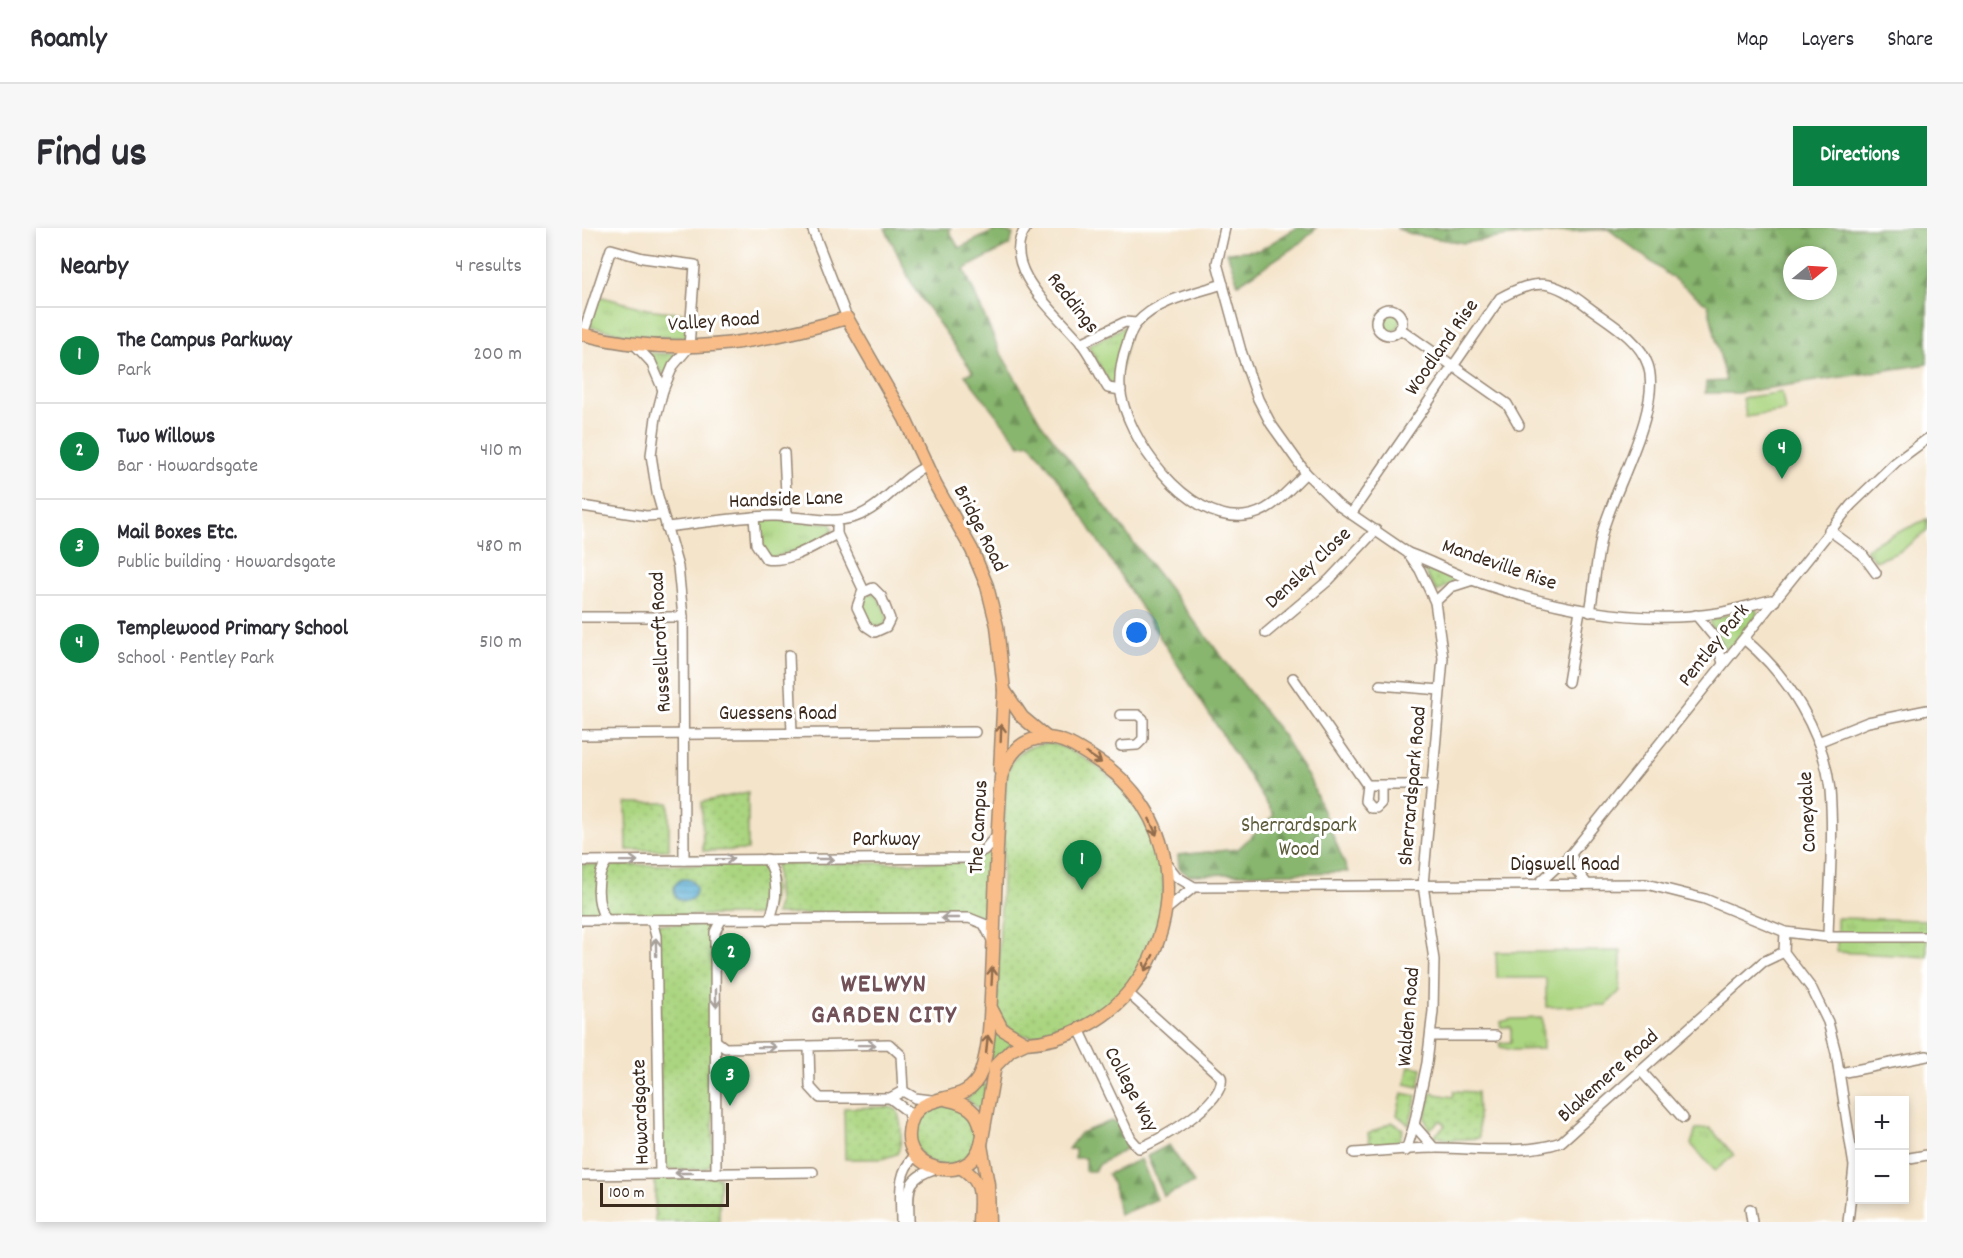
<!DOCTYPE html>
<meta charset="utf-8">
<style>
body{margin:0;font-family:Dekko,sans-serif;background:#f7f7f7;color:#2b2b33}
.controls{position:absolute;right:18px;bottom:18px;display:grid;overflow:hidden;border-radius:0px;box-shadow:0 3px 9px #0003}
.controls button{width:54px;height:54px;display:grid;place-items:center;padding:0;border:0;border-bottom:2px solid #e1e1e2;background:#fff;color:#2b2b33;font:30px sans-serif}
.compass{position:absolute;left:1201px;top:18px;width:54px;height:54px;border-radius:50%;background:#fff;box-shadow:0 3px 9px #0003;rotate:72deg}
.scale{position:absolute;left:18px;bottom:15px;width:129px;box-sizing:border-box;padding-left:6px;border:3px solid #3b2a1e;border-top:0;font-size:16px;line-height:21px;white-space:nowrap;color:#3b2a1e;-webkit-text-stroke:4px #fff;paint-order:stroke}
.you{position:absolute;left:555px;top:405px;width:21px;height:21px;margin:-15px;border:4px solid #fff;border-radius:50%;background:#1a73e8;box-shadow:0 0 0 9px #1a73e833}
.badge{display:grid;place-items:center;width:39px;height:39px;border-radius:50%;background:#0b8043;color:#fff;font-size:20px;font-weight:700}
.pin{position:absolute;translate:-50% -50px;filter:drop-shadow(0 2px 3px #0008)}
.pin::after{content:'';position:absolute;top:32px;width:21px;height:18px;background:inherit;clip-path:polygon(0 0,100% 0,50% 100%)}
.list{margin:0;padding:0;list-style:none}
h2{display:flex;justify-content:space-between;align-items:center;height:78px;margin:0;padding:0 24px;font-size:26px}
h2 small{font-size:20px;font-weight:400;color:#7c7c81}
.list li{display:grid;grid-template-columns:39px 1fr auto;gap:18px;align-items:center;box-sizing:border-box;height:96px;padding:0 24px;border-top:2px solid #e1e1e2}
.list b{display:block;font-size:22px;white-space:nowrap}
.list p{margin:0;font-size:20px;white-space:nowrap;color:#7c7c81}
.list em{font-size:20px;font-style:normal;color:#7c7c81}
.map{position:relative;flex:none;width:1345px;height:994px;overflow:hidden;border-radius:0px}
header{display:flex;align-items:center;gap:36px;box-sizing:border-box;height:84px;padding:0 30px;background:#fff;border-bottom:2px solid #e1e1e2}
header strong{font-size:28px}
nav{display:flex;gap:33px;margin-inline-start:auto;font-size:21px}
.intro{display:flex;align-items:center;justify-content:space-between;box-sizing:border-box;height:144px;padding:0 36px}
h1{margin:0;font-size:42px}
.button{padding:15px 27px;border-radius:0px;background:#0b8043;color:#fff;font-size:21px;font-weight:700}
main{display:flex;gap:36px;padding:0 36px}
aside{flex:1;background:#fff;border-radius:0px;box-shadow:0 3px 9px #0003}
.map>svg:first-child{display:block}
.grass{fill:url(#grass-tufts);stroke:#73804f;stroke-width:1.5}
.forest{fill:url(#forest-firs);stroke:#627046;stroke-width:1.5;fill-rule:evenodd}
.park{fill:url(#park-dots);stroke:#73804f;stroke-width:1.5}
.pitch{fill:#abd580;stroke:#73804f;stroke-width:1.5}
.water{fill:url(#water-rules);stroke:#4a6c7a;stroke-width:1.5}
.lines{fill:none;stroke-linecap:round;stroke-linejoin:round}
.minor-casing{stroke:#988774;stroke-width:12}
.major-casing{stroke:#988774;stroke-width:15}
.minor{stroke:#fff;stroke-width:9}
.major{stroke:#f8bd88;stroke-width:12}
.oneway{stroke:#906c4e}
.oneway2{stroke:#a79f9a}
.labels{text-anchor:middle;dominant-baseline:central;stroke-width:6;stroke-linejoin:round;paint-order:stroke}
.street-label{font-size:21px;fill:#3b2a1e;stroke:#fff}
.park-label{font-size:21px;fill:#5d5d3b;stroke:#fff}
.district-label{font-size:27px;font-weight:bold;letter-spacing:1.5px;fill:#725258;stroke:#fff}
</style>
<header>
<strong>Roamly</strong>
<nav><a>Map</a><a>Layers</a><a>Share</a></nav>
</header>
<div class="intro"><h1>Find us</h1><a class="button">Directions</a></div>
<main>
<aside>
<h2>Nearby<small>4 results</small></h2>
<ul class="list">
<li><span class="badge">1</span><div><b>The Campus Parkway</b><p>Park</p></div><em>200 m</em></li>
<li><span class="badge">2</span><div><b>Two Willows</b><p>Bar · Howardsgate</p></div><em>410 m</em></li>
<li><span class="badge">3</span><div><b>Mail Boxes Etc.</b><p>Public building · Howardsgate</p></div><em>480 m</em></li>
<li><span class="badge">4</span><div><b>Templewood Primary School</b><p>School · Pentley Park</p></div><em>510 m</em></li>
</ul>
</aside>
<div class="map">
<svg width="1345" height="994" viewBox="0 0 1345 994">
<defs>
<pattern id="grass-tufts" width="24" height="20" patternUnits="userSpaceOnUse" patternTransform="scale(1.5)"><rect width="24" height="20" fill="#abd580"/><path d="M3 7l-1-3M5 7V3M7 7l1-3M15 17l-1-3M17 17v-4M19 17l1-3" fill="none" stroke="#94b76e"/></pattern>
<pattern id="forest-firs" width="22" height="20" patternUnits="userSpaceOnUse" patternTransform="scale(1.5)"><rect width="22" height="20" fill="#88b66e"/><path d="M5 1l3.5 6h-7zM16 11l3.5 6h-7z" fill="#70945a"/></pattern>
<pattern id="park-dots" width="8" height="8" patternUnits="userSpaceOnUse" patternTransform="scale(1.5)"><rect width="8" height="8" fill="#abd580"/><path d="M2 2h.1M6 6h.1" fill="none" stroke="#94b76e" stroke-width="1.8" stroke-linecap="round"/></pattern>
<pattern id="water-rules" width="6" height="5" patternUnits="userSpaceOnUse" patternTransform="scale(1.5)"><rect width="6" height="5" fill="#59aed5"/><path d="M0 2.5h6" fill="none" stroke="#4b8eac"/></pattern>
</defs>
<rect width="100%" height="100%" fill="#fff"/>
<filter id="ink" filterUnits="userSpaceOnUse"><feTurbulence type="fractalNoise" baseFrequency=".0167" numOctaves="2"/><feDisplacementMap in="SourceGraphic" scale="12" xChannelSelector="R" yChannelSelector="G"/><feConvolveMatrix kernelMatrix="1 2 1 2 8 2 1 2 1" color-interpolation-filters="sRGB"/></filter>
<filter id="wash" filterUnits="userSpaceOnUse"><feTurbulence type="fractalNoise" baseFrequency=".008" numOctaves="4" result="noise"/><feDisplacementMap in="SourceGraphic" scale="24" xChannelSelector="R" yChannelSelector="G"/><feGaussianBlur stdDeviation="1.35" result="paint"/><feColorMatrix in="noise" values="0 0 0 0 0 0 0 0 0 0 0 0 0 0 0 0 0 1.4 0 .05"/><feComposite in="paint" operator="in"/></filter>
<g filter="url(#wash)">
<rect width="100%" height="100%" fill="#f4e4ca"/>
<g class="grass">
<path d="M17,68l48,13 40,5v24l-59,-3 -40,-9z"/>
<circle cx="807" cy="93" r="11"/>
<path d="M544,98l4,3 -13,55 -5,3 -24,-41z"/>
<path d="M66,125l29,1 -13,22z"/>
<path d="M184,291l65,4 2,8 -28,17 -33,10 -11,-7 -2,-29z"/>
<path d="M1345,291v12l-28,21 -24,9 -9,-11 7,-6z"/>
<path d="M293,364l12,23 -2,11 -14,2c-6,-10 -14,-20 -7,-32z"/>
<path d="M1174,379l2,7 -27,34h-7l-14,-24v-4z"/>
<path d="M1255,690l90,2v37l-90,-5z"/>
<path d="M960,790l1,31 -31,1 -12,-3v-4l11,-1v-15h-10l-1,-5 12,-3z"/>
<path d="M413,799l6,8 12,8 -19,18 -4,-2z"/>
<path d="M827,838l13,2 -3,19 -14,-3z"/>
<path d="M400,856h4l-4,26h-2l-13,-11z"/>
<path d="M820,865l15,3 -8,29 -12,-10z"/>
<path d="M1128,900l24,27 -19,16 -24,-27 5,-15z"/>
</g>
<g class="forest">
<path d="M303,0h66l-2,3 10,17 37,-18 17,4 -3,11 -46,24 35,81 42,73 243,314 27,45 37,90 -160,3 -9,-7 -1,-13 60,-6 36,-34 -213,-332 -31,-40 -10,2 -55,-70 8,-3 -59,-84z"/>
<path d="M714,0h20l-14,14 -64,42 -11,-32 33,-2z"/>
<path d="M814,0h531v136l-190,29h-32l1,-11 20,-1 -18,-76 -100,-76 -99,7 -45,7 -50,-8zM1210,27h36v36h-36z"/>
<path d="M529,893l9,2 7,16v9l-26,15 -7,8h-9v-13h-10v-9h-7l12,-16z"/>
<path d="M587,917l25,38 -30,13 -17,-40z"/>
<path d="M559,931l16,40 -38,16 -4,-25 -7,-16z"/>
</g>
<g class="park">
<path d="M842,336l30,11 1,6 -18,11 -14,-23z"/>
<path d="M469,515c37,12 70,38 91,72 15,25 26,66 20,96 -2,12 -9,23 -13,34 -8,22 -18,42 -36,58 -28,24 -104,60 -116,2l9,-224c5,-28 18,-36 45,-38z"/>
<path d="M166,564v58l-45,1 -1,-49z"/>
<path d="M44,575h43v47h-42z"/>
<path d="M408,620l-2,75 -9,-8 -7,-1h-197l3,-9 -2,-41 188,-2 10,-1z"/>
<path d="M0,636l17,1v51l-17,1z"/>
<path d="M181,636c14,9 14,44 -1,51l-146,1c-18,-6 -19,-40 -5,-51z"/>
<path d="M75,696l57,1 -1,237 -8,7 -36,1 -7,-5z"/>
<path d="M872,863l23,1 2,46 -29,2 -16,-4 11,-10 -4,-6 -12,10 -4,-12 6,-25 22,4z"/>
<path d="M368,877c25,11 32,21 23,49 -6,3 -14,9 -20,11 -39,8 -61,-52 -3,-60z"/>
<path d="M308,879l7,3c5,13 6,32 0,44l-15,5h-37l-1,-51z"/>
<path d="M810,894l11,7 -6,17 -27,1 -2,-13z"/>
<path d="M138,949l-1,45h-64v-44z"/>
</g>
<g class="pitch">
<path d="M1200,164l3,19 -39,6 -3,-19z"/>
<path d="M1039,723l-1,40 -14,14 -60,2v-29h-49l-1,-26z"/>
</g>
<circle class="water" cx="103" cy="662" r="11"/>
</g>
<g filter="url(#ink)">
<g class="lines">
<g class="minor-casing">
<g id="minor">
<path d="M230,0l35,90"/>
<path d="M444,0c-29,39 35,89 56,116 10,13 17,30 26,44l13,2"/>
<path d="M643,0l-8,35 24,88 17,48 13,25 35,49 32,32 70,48 12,17 15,32 8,56 -20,227 11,75 -1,51 -6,52 -13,62 -8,26"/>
<path d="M641,56c-28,9 -66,16 -86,39 -5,5 -8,14 -10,21 -5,14 -8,29 -7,44 6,51 67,134 124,128 26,-2 44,-26 62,-43"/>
<circle cx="807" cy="94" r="13"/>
<path d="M817,100l108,76 12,21"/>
<path d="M1,106l28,-85 32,9 52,7 -6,82 -16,19 -10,24 -12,-28 -16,-17"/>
<path d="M499,115l44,-21 11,1"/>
<path d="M81,162l-7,27 -5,38 6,38 21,74 5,50 1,243"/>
<path d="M202,225l3,62"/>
<path d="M0,278l64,10 16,-1"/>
<path d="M769,286l149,-216c38,-21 53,-18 87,8 21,16 52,32 61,59 14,42 -33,123 -45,165 -7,27 -8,55 -13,82"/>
<path d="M172,289l2,27 10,15c25,4 50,-15 71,-25"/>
<path d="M84,299c35,-4 71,-10 106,-11 26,-1 58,9 83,1 29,-10 45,-39 72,-51"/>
<path d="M255,299v7l27,57"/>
<path d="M1247,302l33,24 14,19"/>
<path d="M826,325c23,8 44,20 67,28 77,27 161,45 243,32 17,-3 35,-9 53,-13l4,1"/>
<path d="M291,360l8,8 9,23 -4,8 -11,5 -9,-6 -9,-19 5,-14z"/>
<path d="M853,374l16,-15 22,-7"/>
<path d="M1114,387l19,23 8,25"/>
<path d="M0,389h101"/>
<path d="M684,405l63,-53 47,-50"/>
<path d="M1162,411c44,36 80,94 86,151 4,48 -1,99 -2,147"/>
<path d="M207,427l3,78"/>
<path d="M711,450l74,107h65"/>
<path d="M986,454l12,-72"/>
<path d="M798,457l60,5"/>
<path d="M538,487h18l5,4v20l-6,6 -16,1"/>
<path d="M0,507l393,-3"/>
<path d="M1236,514l50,-20 59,-12"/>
<path d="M785,557l-2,16 6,7h5l5,-5v-17"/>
<path d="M989,626l6,17 10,13"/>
<path d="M184,631c13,17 12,42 3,61"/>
<path d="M0,633l387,-3 15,-8 13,-15"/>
<path d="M585,636l10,13 17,10 452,-3 59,15 80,33 43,5h99"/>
<path d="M956,656l33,-30 280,-349 45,-43 31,-23"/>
<path d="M586,680l26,-21"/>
<path d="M0,692l387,-2 15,6 8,16"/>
<path d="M24,692c-10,-17 -11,-43 1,-59"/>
<path d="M70,693l4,15 4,237"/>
<path d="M1203,704l-1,20 28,37 16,33 8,31 18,113 -6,56"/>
<path d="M497,801l52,110 8,9c20,-7 88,-46 82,-71l-93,-84"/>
<path d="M849,808h65"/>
<path d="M134,813l9,7 164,-4 12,11 2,36 -13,7h-70l-10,-11 -1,-40"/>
<path d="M1060,844l41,46"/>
<path d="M1258,845l87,-17"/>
<path d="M321,863l12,7 16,2"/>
<path d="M308,870l17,13 4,11"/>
<path d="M832,897l20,23"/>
<path d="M772,925c27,-2 56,-5 83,-5 38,0 89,7 124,-6l202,-180 21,-10"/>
<path d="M1322,931l23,-4"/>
<path d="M134,946l-1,-242 6,-12"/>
<path d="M0,947l231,-3"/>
<path d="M1168,981l2,13"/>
<path d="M319,994c0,-24 -5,-49 14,-66"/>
<path d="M327,994c0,-32 -6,-43 28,-54"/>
</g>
</g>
<g class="major-casing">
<g id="major">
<path d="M0,106c89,24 178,10 265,-16l58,101 30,65 37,66 15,36 10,40 7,64 -4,80"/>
<path d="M422,462l18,27 24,20"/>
<path d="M408,778l12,23 24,14c40,-2 81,-23 106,-55 57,-73 44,-180 -37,-229 -14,-9 -33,-22 -50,-21 -25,0 -37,18 -44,39 -5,67 -6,133 -9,200 -2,31 -1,66 -11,95 -15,41 -69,11 -72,62 -2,29 36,45 59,29 7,-4 10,-11 13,-18l14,-79 16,-16 15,-7"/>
<path d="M366,872c18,4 30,10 33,29"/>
<path d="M399,917l7,39 1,38"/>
<path d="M378,939c25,15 20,29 19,55"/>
</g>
</g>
<use href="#minor" class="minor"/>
<use href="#major" class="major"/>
</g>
<defs><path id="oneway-shaft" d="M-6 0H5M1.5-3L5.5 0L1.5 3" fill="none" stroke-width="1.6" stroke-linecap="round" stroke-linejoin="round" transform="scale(1.5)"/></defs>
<g class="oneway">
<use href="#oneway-shaft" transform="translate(419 505) rotate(-88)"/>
<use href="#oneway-shaft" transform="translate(512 530) rotate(33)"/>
<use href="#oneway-shaft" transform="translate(571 599) rotate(66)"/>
<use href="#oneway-shaft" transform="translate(567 735) rotate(118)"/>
<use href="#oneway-shaft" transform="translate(410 748) rotate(-87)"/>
<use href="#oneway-shaft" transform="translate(405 816) rotate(-84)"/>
</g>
<g class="oneway2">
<use href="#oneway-shaft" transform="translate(143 631) rotate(-1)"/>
<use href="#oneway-shaft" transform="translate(243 631)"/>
<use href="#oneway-shaft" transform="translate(47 633) rotate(-1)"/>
<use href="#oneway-shaft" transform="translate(368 690) rotate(-180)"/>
<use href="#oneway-shaft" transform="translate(74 719) rotate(-91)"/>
<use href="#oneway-shaft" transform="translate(134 770) rotate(90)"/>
<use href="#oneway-shaft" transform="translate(285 817) rotate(-1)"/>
<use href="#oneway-shaft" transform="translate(185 819) rotate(-1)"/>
<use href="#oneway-shaft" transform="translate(102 945) rotate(-180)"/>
</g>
</g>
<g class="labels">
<g class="street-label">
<text transform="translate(490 76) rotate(52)">Reddings</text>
<text transform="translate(132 95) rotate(-4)">Valley Road</text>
<text transform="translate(861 120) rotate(-55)">Woodland Rise</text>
<text transform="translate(204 273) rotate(-2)">Handside Lane</text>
<text transform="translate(397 301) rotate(63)">Bridge Road</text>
<text transform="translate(917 338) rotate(19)">Mandeville Rise</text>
<text transform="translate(727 341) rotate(-43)">Densley Close</text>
<text transform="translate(80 414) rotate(-93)">Russellcroft Road</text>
<text transform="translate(1133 418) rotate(-51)">Pentley Park</text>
<text x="196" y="487">Guessens Road</text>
<text transform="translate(832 558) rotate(-85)">Sherrardspark Road</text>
<text transform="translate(1227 584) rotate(-93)">Coneydale</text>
<text transform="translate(398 599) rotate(-87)">The Campus</text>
<text x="304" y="613">Parkway</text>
<text x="983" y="638">Digswell Road</text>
<text transform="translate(828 789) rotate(-85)">Walden Road</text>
<text transform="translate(1027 849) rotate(-42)">Blakemere Road</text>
<text transform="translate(548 862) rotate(62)">College Way</text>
<text transform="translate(60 884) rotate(-92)">Howardsgate</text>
</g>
<g class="park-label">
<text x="717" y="599">Sherrardspark<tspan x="717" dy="24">Wood</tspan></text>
</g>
<g class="district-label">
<text x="302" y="757">WELWYN<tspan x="302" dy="31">GARDEN CITY</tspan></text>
</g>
</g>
</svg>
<div class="controls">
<button>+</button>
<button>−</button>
</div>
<svg class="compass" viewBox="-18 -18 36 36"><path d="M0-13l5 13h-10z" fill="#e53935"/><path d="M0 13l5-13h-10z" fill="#7c7c81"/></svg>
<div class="scale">100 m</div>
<div class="you"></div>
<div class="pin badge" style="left:500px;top:662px">1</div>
<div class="pin badge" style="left:149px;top:755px">2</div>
<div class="pin badge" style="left:148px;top:878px">3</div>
<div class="pin badge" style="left:1200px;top:251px">4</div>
</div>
</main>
